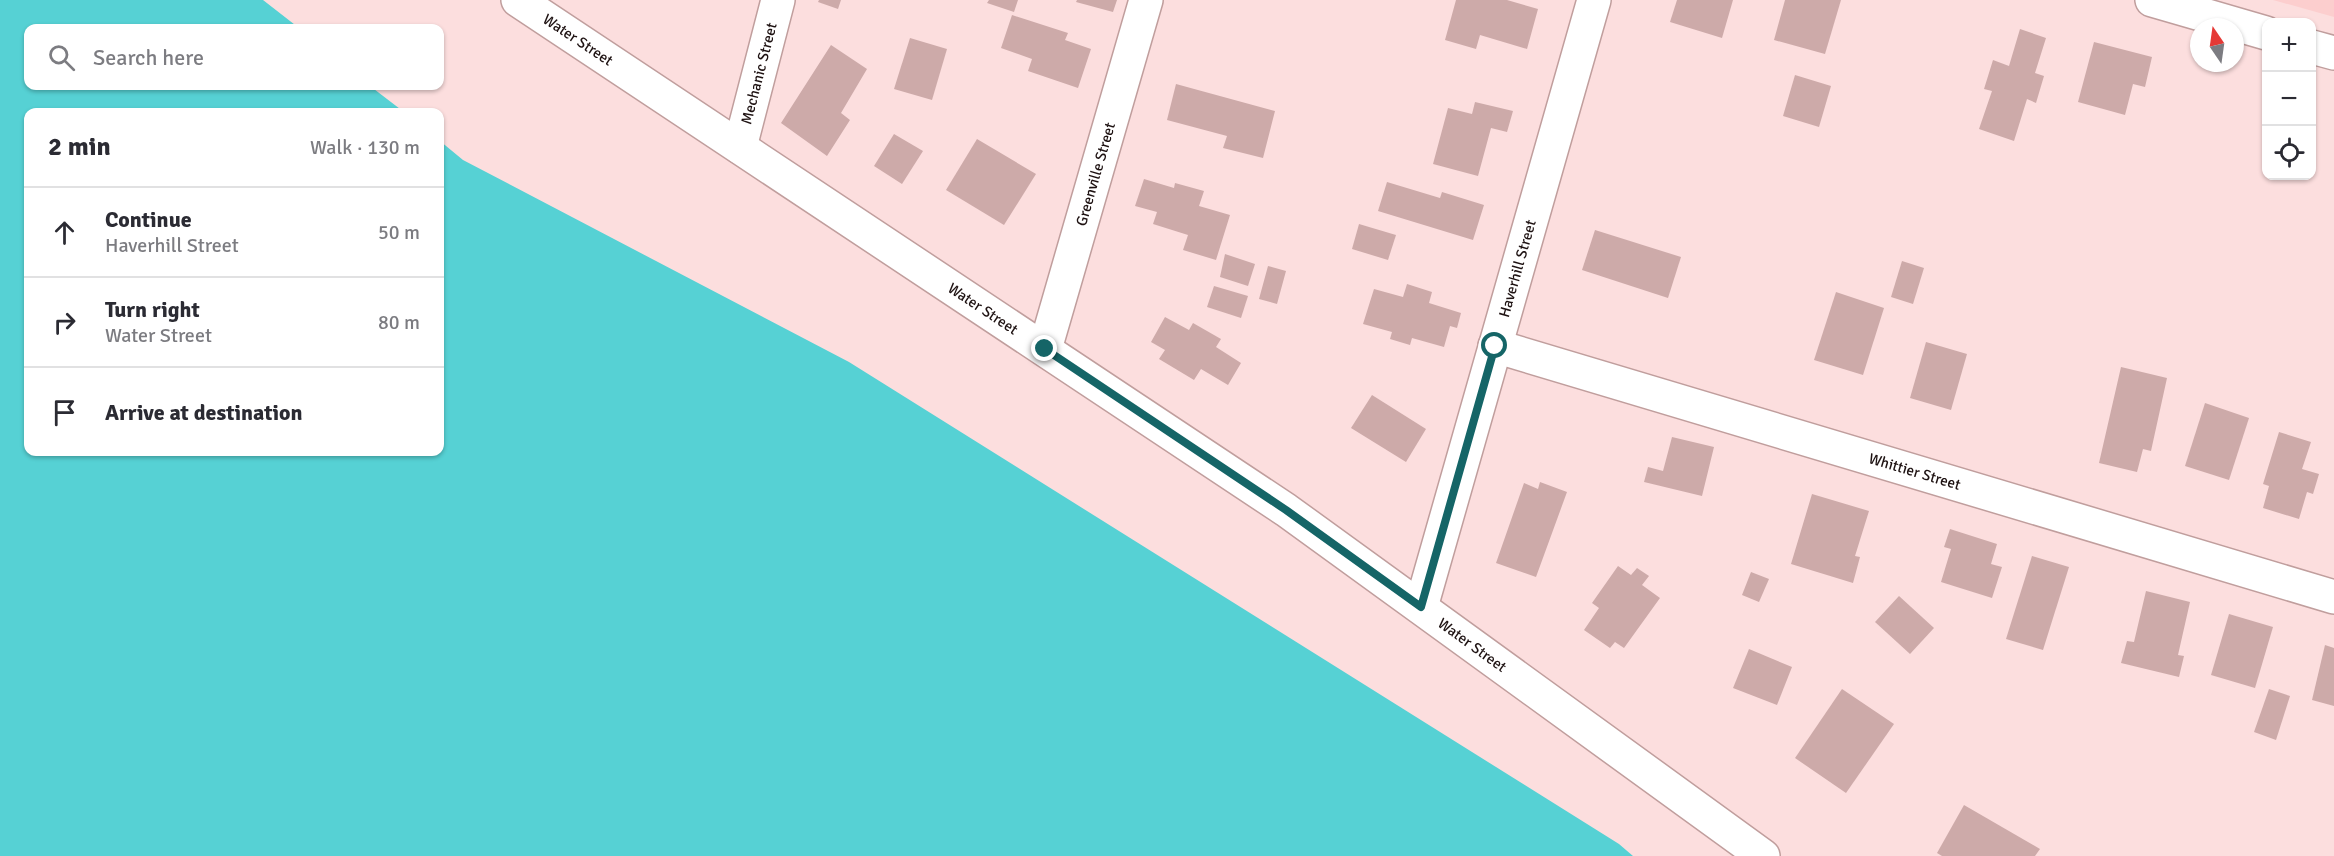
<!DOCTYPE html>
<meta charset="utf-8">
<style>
body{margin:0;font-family:Signika,sans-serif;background:#f2f2f3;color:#2b2b33}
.controls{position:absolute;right:18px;top:18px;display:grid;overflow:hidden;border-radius:12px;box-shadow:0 2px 4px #0004}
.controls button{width:54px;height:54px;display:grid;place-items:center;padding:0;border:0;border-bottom:2px solid #e1e1e2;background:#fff;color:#2b2b33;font:30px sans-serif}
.compass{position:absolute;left:2190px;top:18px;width:54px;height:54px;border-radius:50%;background:#fff;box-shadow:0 2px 4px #0004;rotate:347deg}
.stop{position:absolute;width:18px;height:18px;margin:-14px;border:4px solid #156567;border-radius:50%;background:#fff}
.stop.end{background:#156567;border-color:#fff;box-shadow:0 2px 6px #0008}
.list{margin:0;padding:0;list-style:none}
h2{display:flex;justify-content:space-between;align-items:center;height:78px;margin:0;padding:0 24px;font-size:26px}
h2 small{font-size:20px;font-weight:400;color:#7c7c81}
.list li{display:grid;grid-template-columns:39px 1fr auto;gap:18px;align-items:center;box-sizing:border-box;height:90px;padding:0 24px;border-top:2px solid #e1e1e2}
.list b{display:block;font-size:22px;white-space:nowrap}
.list p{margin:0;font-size:20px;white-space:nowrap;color:#7c7c81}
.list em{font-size:20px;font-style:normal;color:#7c7c81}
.icon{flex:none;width:33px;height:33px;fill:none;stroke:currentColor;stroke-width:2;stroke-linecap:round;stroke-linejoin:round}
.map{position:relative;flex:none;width:2334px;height:856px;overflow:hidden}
.search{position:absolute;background:#fff;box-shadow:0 2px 4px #0004;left:24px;top:24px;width:420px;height:66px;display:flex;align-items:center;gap:15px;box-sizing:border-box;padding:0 21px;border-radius:12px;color:#7c7c81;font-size:22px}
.panel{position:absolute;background:#fff;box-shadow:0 2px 4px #0004;left:24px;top:108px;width:420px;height:348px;border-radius:12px}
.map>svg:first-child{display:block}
.built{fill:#fccece}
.water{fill:#56d1d4}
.building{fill:#cdaaa9}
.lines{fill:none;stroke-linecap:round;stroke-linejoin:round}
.street-casing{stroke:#c09e9d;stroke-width:36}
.primary-casing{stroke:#c09e9d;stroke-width:36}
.street{stroke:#fff;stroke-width:33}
.primary{stroke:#fff;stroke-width:33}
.route{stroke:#156567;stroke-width:8}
.labels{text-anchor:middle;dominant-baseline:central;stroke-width:4.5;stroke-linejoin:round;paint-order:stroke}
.street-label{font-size:15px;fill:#1e1212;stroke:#fcdede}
</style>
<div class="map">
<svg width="2334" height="856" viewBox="0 0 2334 856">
<rect width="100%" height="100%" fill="#fcdede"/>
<path class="built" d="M2273,0h61v17z"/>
<path class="water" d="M0,0h263l36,28h-271v58h342l34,26h-376v340h412v-311l23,19 386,202 770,482 14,12h-1633z"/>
<g class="building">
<path d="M819,0h22l-3,9 -20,-7z"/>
<path d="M989,0h29l-4,12 -27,-9z"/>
<path d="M1077,0h40l-4,12 -37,-10z"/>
<path d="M1456,0h51l31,9 -11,40 -47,-14 -4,14 -31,-9z"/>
<path d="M1677,0h56l-11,38 -52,-16z"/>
<path d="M1785,0h56l-16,54 -51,-14z"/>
<path d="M1012,15l56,18 -3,7 26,9 -13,39 -50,-17 4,-12 -31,-11z"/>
<path d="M2020,29l26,9 -11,35 9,3 -8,27 -9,-4 -13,42 -35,-12 13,-38 -8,-2 9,-29 16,6z"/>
<path d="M910,38l37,11 -15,51 -38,-11z"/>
<path d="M2094,42l58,15 -7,30 -12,-3 -8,31 -47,-13z"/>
<path d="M831,45l36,24 -26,44 9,7 -23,36 -46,-33z"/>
<path d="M1795,75l36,11 -12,41 -36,-11z"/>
<path d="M1176,84l99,27 -12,47 -40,-10 4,-12 -60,-16z"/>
<path d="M1475,102l38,9 -6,21 -16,-4 -13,48 -45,-12 15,-56 24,6z"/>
<path d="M894,134l29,17 -21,33 -28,-18z"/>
<path d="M977,139l59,35 -32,51 -58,-35z"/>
<path d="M1144,179l30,9 1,-5 29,8 -5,15 31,9 -14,45 -33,-10 5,-15 -35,-11 4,-12 -22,-6z"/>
<path d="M1387,182l53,16 2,-6 42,13 -11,35 -95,-29z"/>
<path d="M1359,224l37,11 -8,25 -36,-11z"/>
<path d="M1595,230l86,27 -13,41 -86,-28z"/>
<path d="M1225,254l30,10 -7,22 -28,-9z"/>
<path d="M1902,261l22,7 -11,36 -22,-7z"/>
<path d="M1268,266l18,5 -9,33 -18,-5z"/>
<path d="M1407,284l25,8 -3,11 32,10 -4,15 -7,-2 -6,21 -32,-9 -2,7 -20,-6 2,-7 -29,-8 11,-35 29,8z"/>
<path d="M1214,286l34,10 -7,22 -34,-11z"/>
<path d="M1836,292l48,16 -21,67 -49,-15z"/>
<path d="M1165,317l24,13 4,-7 28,16 -5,8 25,16 -13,22 -27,-16 -7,11 -35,-21 6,-9 -14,-8z"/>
<path d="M1926,342l41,12 -16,56 -41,-12z"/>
<path d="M2121,367l46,11 -16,73 -8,-2 -6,23 -38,-9z"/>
<path d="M1372,395l54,34 -20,33 -55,-34z"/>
<path d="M2205,403l44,15 -20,62 -44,-14z"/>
<path d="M2279,432l32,10 -9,27 17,5 -6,20 -6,-2 -8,27 -36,-11 6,-22 -6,-2z"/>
<path d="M1672,437l42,10 -12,49 -58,-14 4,-15 15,4z"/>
<path d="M1540,482l27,10 -31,85 -40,-14 28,-80 14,6z"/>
<path d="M1812,494l57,17 -14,45 5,1 -7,26 -62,-19z"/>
<path d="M1950,529l47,15 -6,20 11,3 -10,31 -51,-16 10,-33 -7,-2z"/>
<path d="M2032,556l37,11 -26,83 -37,-11z"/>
<path d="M1618,566l13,9 6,-7 12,8 -7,9 18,13 -36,50 -9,-6 -5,6 -26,-18 15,-22 -7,-5z"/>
<path d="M1751,572l18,7 -10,23 -17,-7z"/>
<path d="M2146,591l44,11 -12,53 6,1 -5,21 -58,-14 6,-22 7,1z"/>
<path d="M1899,596l35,32 -24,26 -35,-32z"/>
<path d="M2229,614l44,13 -18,61 -44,-13z"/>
<path d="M2325,645l9,3v58l-22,-6z"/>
<path d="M1749,649l43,18 -15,38 -44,-17z"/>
<path d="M1842,689l52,35 -48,69 -51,-35z"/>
<path d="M2269,689l21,7 -14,44 -22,-8z"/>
<path d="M1964,805l76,44 -5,7h-93l-5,-3z"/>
</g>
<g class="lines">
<g class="street-casing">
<g id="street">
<path d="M2152,0l114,33"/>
<path d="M2312,47l22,6"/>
<path id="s1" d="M740,147l38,-147"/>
<path id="s2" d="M1495,346l839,251"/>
<path id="s3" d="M1045,349l101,-349"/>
<path id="s4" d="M1421,607l173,-607"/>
</g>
</g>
<g class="primary-casing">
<g id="primary">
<path id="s5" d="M518,0l768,510 477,346"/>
</g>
</g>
<use href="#street" class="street"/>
<use href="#primary" class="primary"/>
</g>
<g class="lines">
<path class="route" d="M1045,349l241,161 135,97 74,-261"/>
</g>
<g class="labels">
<g class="street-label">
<text stroke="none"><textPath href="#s5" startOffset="72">Water Street</textPath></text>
<text stroke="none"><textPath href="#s1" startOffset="76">Mechanic Street</textPath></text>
<text stroke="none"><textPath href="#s3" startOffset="182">Greenville Street</textPath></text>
<text stroke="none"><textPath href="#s4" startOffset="352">Haverhill Street</textPath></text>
<text stroke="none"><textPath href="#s5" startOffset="558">Water Street</textPath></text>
<text stroke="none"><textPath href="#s2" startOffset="438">Whittier Street</textPath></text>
<text stroke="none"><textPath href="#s5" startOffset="1152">Water Street</textPath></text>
</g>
</g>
</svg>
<div class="controls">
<button>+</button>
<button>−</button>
<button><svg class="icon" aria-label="locate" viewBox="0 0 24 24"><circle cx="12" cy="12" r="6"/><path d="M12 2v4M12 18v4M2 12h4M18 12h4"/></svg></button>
</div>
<svg class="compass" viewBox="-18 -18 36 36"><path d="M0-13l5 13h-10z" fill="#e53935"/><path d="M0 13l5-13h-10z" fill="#7c7c81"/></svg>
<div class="stop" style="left:1495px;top:346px"></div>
<div class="stop end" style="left:1045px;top:349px"></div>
<div class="search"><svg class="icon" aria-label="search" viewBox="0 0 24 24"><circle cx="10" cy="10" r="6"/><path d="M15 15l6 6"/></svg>Search here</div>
<section class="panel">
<h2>2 min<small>Walk · 130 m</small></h2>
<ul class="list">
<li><svg class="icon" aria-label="ahead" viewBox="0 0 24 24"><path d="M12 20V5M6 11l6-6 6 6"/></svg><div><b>Continue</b><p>Haverhill Street</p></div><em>50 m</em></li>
<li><svg class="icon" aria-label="right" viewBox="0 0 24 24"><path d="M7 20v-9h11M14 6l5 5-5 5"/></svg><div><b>Turn right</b><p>Water Street</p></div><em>80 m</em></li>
<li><svg class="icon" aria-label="arrive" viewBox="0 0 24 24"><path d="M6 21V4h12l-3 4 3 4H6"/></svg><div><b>Arrive at destination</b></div></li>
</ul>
</section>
</div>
